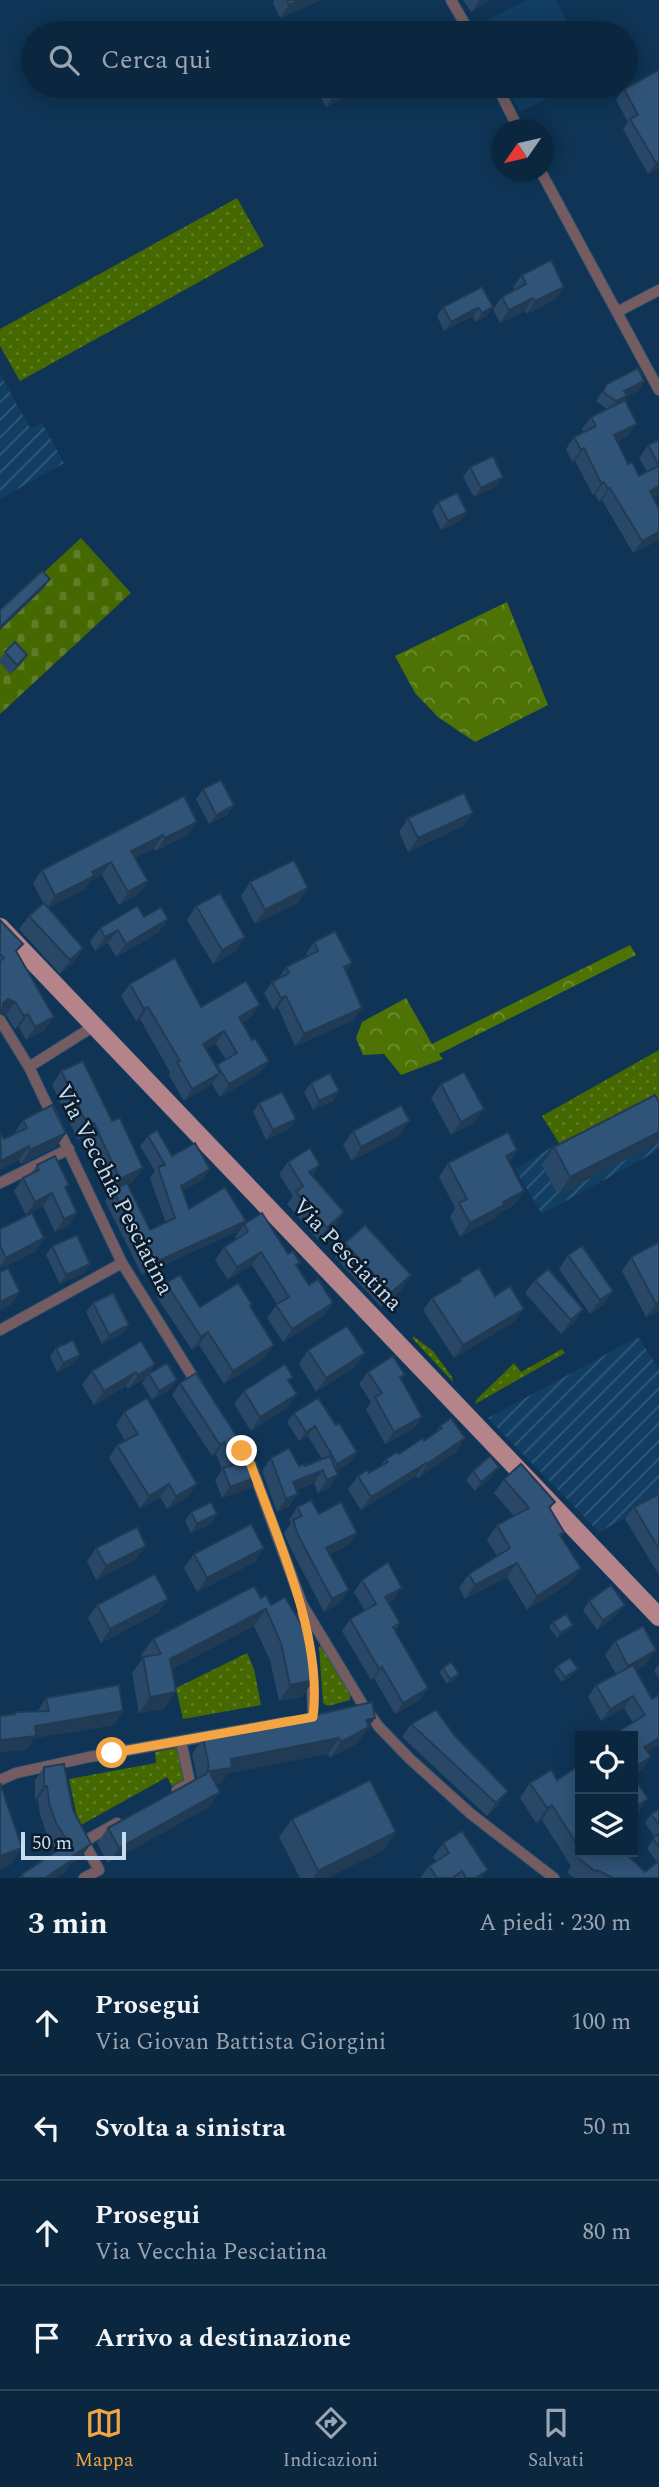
<!DOCTYPE html>
<html lang="it">
<meta charset="utf-8">
<style>
body{margin:0;font-family:Spectral,serif;background:#142f47;color:#f1f3f6}
.controls{position:absolute;right:21px;bottom:21px;display:grid;overflow:hidden;border-radius:0px;box-shadow:0 4px 18px #0003}
.controls button{width:63px;height:63px;display:grid;place-items:center;padding:0;border:0;border-bottom:2px solid #2b4459;background:#0b2740;color:#f1f3f6;font:35px sans-serif}
.compass{position:absolute;left:491px;top:119px;width:63px;height:63px;border-radius:50%;background:#0b2740;box-shadow:0 4px 18px #0003;rotate:236deg}
.scale{position:absolute;left:21px;bottom:18px;width:105px;box-sizing:border-box;padding-left:7px;border:4px solid #c7dbf0;border-top:0;font-size:19px;line-height:24px;white-space:nowrap;color:#c7dbf0;-webkit-text-stroke:5px #0c1b2a;paint-order:stroke}
.stop{position:absolute;width:21px;height:21px;margin:-16px;border:5px solid #f2a542;border-radius:50%;background:#fff}
.stop.end{background:#f2a542;border-color:#fff;box-shadow:0 2px 7px #0008}
.list{margin:0;padding:0;list-style:none}
h2{display:flex;justify-content:space-between;align-items:center;height:91px;margin:0;padding:0 28px;font-size:30px}
h2 small{font-size:23px;font-weight:400;color:#9aa5b1}
.list li{display:grid;grid-template-columns:46px 1fr auto;gap:21px;align-items:center;box-sizing:border-box;height:105px;padding:0 28px;border-top:2px solid #2b4459}
.list b{display:block;font-size:26px;white-space:nowrap}
.list p{margin:0;font-size:23px;white-space:nowrap;color:#9aa5b1}
.list em{font-size:23px;font-style:normal;color:#9aa5b1}
.icon{flex:none;width:38px;height:38px;fill:none;stroke:currentColor;stroke-width:2;stroke-linecap:round;stroke-linejoin:round}
.map{position:relative;flex:none;width:659px;height:1878px;overflow:hidden}
.search{position:absolute;background:#0b2740;box-shadow:0 4px 18px #0003;left:21px;right:21px;top:21px;height:77px;display:flex;align-items:center;gap:18px;box-sizing:border-box;padding:0 24px;border-radius:38px;color:#9aa5b1;font-size:26px}
.sheet{height:511px;background:#0b2740}
nav{display:flex;justify-content:space-around;align-items:center;box-sizing:border-box;height:98px;border-top:2px solid #2b4459;background:#0b2740;font-size:19px;color:#9aa5b1}
nav a{display:grid;justify-items:center;gap:4px}
nav .on{color:#f2a542}
.map>svg:first-child{display:block}
.built{fill:#123e64}
.industrial{fill:url(#industrial-furrows)}
.grass{fill:url(#grass-dots)}
.forest{fill:url(#forest-crowns)}
.cemetery{fill:url(#cemetery-stones)}
.lines{fill:none;stroke-linecap:round;stroke-linejoin:round}
.street-casing{stroke:#305271;stroke-width:12}
.primary-casing{stroke:#305271;stroke-width:19}
.street{stroke:#755c60;stroke-width:10}
.primary{stroke:#b5848b;stroke-width:18}
.wall{fill:#294867;fill-rule:evenodd}
.shaded-wall{fill:#223b54}
.building{fill:#305478;stroke:#223b54;stroke-width:2}
.route{stroke:#f2a542;stroke-width:9}
.labels{text-anchor:middle;dominant-baseline:central;stroke-width:5;stroke-linejoin:round;paint-order:stroke}
.street-label{font-size:23px;fill:#c7dbf0;stroke:#0c1b2a}
</style>
<div class="map">
<svg width="659" height="1878" viewBox="0 0 659 1878">
<defs>
<pattern id="industrial-furrows" width="10" height="10" patternUnits="userSpaceOnUse" patternTransform="scale(1.75)"><rect width="10" height="10" fill="#123e64"/><path d="M-1 1l2-2M0 10L10 0M9 11l2-2" fill="none" stroke="#33597a"/></pattern>
<pattern id="grass-dots" width="8" height="8" patternUnits="userSpaceOnUse" patternTransform="scale(1.75)"><rect width="8" height="8" fill="#456800"/><path d="M2 2h.1M6 6h.1" fill="none" stroke="#5e7d26" stroke-width="1.8" stroke-linecap="round"/></pattern>
<pattern id="forest-crowns" width="20" height="18" patternUnits="userSpaceOnUse" patternTransform="scale(1.75)"><rect width="20" height="18" fill="#4e7304"/><path d="M2 6a3 3 0 1 1 6 0M12 15a3 3 0 1 1 6 0" fill="none" stroke="#6e8d35"/></pattern>
<pattern id="cemetery-stones" width="16" height="16" patternUnits="userSpaceOnUse" patternTransform="scale(1.75)"><rect width="16" height="16" fill="#456800"/><path d="M2 7V4a2 2 0 0 1 4 0v3zM10 15v-3a2 2 0 0 1 4 0v3z" fill="#5e7d26"/></pattern>
</defs>
<rect width="100%" height="100%" fill="#0f3455"/>
<g class="built">
<path d="M526,0h30l17,33h-94l-4,-7z"/>
<path d="M506,86h66l-52,26z"/>
</g>
<g class="industrial">
<path d="M0,374l30,54 12,-5 22,40 -64,36z"/>
<path d="M659,1103v47l-117,64 -27,-45 44,-26 6,9z"/>
<path d="M638,1337l21,32v131l-60,32 -111,-114z"/>
</g>
<g class="grass">
<path d="M237,198l27,48 -244,135 -20,-35v-17z"/>
<path d="M659,1050v53l-94,50 -23,-37z"/>
<path d="M413,1336l20,15 19,26 1,5 -40,-43z"/>
<path d="M562,1349l3,4 -90,51 2,-5 37,-36 7,9z"/>
<path d="M322,1646l28,48v6l-22,6 -5,-3 -4,-56z"/>
<path d="M247,1653l7,16 7,36 -78,14 -7,-31z"/>
<path d="M177,1748l8,31 -13,7 -5,-9 -86,48 -4,-8 -8,-38 87,-16 -1,-11z"/>
</g>
<g class="forest">
<path d="M507,602l41,103 -73,37 -37,-25 -23,-24 -20,-37z"/>
<path d="M630,945l6,10 -197,99 4,5 -42,16 -17,-21 -21,1 -7,-17 6,-16 44,-24 26,46z"/>
</g>
<path class="cemetery" d="M81,538l50,55 -131,121v-101z"/>
<g class="lines">
<g class="street-casing">
<g id="street">
<path d="M451,0l19,33"/>
<path d="M497,86l22,44"/>
<path d="M541,172l118,218"/>
<path d="M617,312l42,-22"/>
<path d="M0,1020l29,47 93,196 77,124"/>
<path d="M29,1067l65,-41"/>
<path d="M0,1183l69,-34"/>
<path d="M0,1330l122,-67"/>
<path d="M239,1447l12,18 51,139 61,101 16,22 31,32 61,55 83,64"/>
<path d="M303,1614l9,55 1,48"/>
<path d="M0,1780l16,-7 73,-16 199,-35"/>
<path d="M177,1790l13,-7 -9,-42"/>
<path d="M82,1839l17,31 -15,8"/>
<path d="M83,1842l34,-19"/>
</g>
</g>
<g class="primary-casing">
<path id="primary" d="M0,927l659,690"/>
</g>
<use href="#street" class="street"/>
<use href="#primary" class="primary"/>
</g>
<g class="wall">
<path d="M274,0h47l-41,18 -7,-15z"/>
<path d="M463,0h26l-18,12z"/>
<path d="M659,70v98l-11,6 -25,-45 5,-7 -12,-22 8,-11z"/>
<path d="M315,86h32l1,2 -10,13 -12,6z"/>
<path d="M526,86h14l-11,5z"/>
<path d="M522,275l34,24 -30,15 -1,-3 -25,12 -7,-14 9,-12 12,-7 -1,-3z"/>
<path d="M482,287l5,29 -11,6 -3,-5 -4,1 -25,13 -7,-15 6,-9z"/>
<path d="M644,381l-6,10 -11,5 -3,4 4,36 -11,6 11,22 11,12 8,-4 -8,-14 9,-13 11,-5v54l-6,3 6,43 -26,13 -31,-53 -3,2 -4,-8 -2,1 -18,-34 -3,1 -6,-13 8,-12 10,-5 -2,-3 9,-12 16,-8 -11,-8 11,-17z"/>
<path d="M470,467l27,19 -23,11 -11,-20z"/>
<path d="M438,502l29,10 -7,9 -19,9 -9,-19z"/>
<path d="M5,652l16,12 -11,10 -10,-11v-4z"/>
<path d="M203,789l24,26 -18,9 -13,-25z"/>
<path d="M184,796l3,39 -31,16 -2,-3 -19,10 13,23 -9,13 -20,11 -17,-30 -12,6 -5,8 -37,19 35,40 -9,14 -14,12 -41,-45 10,-13 14,-13 -10,-20 9,-13z"/>
<path d="M408,818l55,8 -55,26 -9,-20z"/>
<path d="M250,882l49,20 -44,22 -14,-28z"/>
<path d="M196,906l40,45 -23,13 -26,-44z"/>
<path d="M144,917l24,2 -10,14 -42,24 -8,-14 -13,8 -5,-9 10,-14z"/>
<path d="M0,920l17,32 28,78 -19,10 -7,-13 -4,2 -9,-14 -6,-2z"/>
<path d="M314,942l32,29 8,49 -59,26 -17,-39 -5,3 -9,-17 8,-11 6,-3 8,-12 21,-11 -1,-2z"/>
<path d="M130,984l71,23 50,10 -9,6 18,50 -40,24 -8,-13 -28,17 -15,-26 1,-3 -30,-53 -4,2 -15,-25zM216,1044l10,16 -10,6 -10,-17z"/>
<path d="M61,1071l72,111 -5,2 22,46 16,-7 -16,-45 5,-7 -15,-25 8,-10 24,20 38,13 -7,10 -20,12 6,18 49,22 -96,44 -37,-74 6,-9h-1l-25,-55 -7,3 -26,-55z"/>
<path d="M311,1083l28,8 -6,10 -20,9 -9,-18z"/>
<path d="M441,1084l33,39 -23,12 -20,-37z"/>
<path d="M259,1103l37,16 -7,10 -23,11 -13,-28z"/>
<path d="M23,1120l43,13 -9,13 -36,18 -2,-4 -19,10v-38l4,7 10,-5z"/>
<path d="M353,1131l47,4 -48,26 -9,-16z"/>
<path d="M658,1143l-100,52 -16,-30 12,-18z"/>
<path d="M517,1150l-8,12 15,29 -10,14 -15,8 -4,5 -35,19 -10,-20 5,-9 -16,-31 9,-14z"/>
<path d="M288,1162l24,14 24,49 -18,15 -31,-36 6,-8 -14,-22z"/>
<path d="M37,1165l32,20 -3,4 11,24 -9,13 -13,6 -12,-26 -17,9 -12,-24 9,-13 8,-4z"/>
<path d="M244,1224l56,39 -3,4 27,49 -41,26 -16,-24 10,-14 -25,-39 -24,15 -13,-20 9,-13 12,-8 -1,-2z"/>
<path d="M0,1229l44,9 -9,14 -35,17z"/>
<path d="M345,1243l66,32 -9,14 -21,18 -46,-50z"/>
<path d="M52,1246l38,18 -6,9 -24,11 -14,-29z"/>
<path d="M568,1255l45,36 -10,14 -13,9 -31,-45z"/>
<path d="M631,1257l28,54 -13,6 -24,-46z"/>
<path d="M460,1279l35,17 20,25 -61,37 -31,-48 9,-12 25,-15z"/>
<path d="M535,1280l39,43 -13,11 -36,-41z"/>
<path d="M166,1283l34,24h50l15,51 -41,26 -25,-39 -7,5 -35,-53z"/>
<path d="M93,1303l36,22 -7,9 -20,10 -16,-32z"/>
<path d="M56,1348l24,7 -7,9 -16,8 -7,-15z"/>
<path d="M308,1350l47,17 -39,25 -17,-28z"/>
<path d="M155,1364l-9,14 -18,11 -2,-3 -32,19 -12,-20 10,-14z"/>
<path d="M368,1372l37,3 -4,4 21,38 -9,12 -28,15 -19,-35 5,-7 -12,-18z"/>
<path d="M196,1373l55,115 -29,10 -7,-18 7,-10 -6,-16 -4,2 -40,-61 8,-12z"/>
<path d="M149,1374l22,15 -19,11 -10,-17z"/>
<path d="M293,1377l-4,5 -2,26 -36,23 -17,-27 10,-13z"/>
<path d="M318,1398l33,64 -15,9 -7,17 -11,5 -4,-10 -17,7 -8,17 -12,5 -15,-41 9,-13 28,8h6l17,-7 -14,-23 -9,5 -12,-19 7,-9z"/>
<path d="M124,1412l64,85 -21,12 -7,-12 -20,11 -31,-50 8,-13 8,-4 -9,-16z"/>
<path d="M440,1426l16,26 -38,26 -2,-2 -55,34 -13,-21 10,-13 11,-3 12,-8 5,-6 13,-5 25,-13 11,-8z"/>
<path d="M473,1471l20,5 -18,15 -9,-11z"/>
<path d="M504,1479l51,23 -5,7 14,23 -3,5 20,31 -10,14 -44,28 -20,-33 -42,22 -6,-11 10,-14 28,-18 -10,-16 10,-15 17,-9 -20,-23z"/>
<path d="M659,1494v81l-34,-56 9,-12z"/>
<path d="M297,1507l22,7 29,31 -18,9 10,49 -16,9 -34,-65 -6,-14 7,-10 -2,-3z"/>
<path d="M191,1512l26,2 -6,10 -20,9 -6,-12z"/>
<path d="M96,1548l40,11 -40,21 -9,-19z"/>
<path d="M194,1554l61,8 -58,30 -13,-24z"/>
<path d="M362,1580l32,19 -6,4 12,20 -5,7 33,58 -8,12 -25,14 -21,-36 -3,2 -29,-49 8,-12 15,-8 -11,-19z"/>
<path d="M261,1598l10,7 43,75 -12,17 -23,4 -9,-41 -16,-34 -82,43 -8,40 -25,4 -7,-40 11,-15 -2,-3 12,-16z"/>
<path d="M589,1601l36,4 -7,9 -21,16 -14,-20z"/>
<path d="M97,1605l61,8 -57,30 -13,-25z"/>
<path d="M553,1622l20,3 -3,4 -13,9 -8,-11z"/>
<path d="M615,1641l31,23 -10,6 16,29 -5,53 -5,18 -9,-47 -9,-15 -23,13 -13,-24 8,-12 20,-11 -11,-19z"/>
<path d="M659,1664v15l-5,-8z"/>
<path d="M557,1666l17,8 -12,8 -8,-11z"/>
<path d="M443,1668l13,11 -9,5 -8,-12z"/>
<path d="M46,1698l77,13 -9,14 -80,13 -8,12 -26,2v-36l13,-2 2,-2h22z"/>
<path d="M375,1718l-17,25 -28,15 -2,-4 -100,19 -7,10 -5,1 -7,23 -101,56 -11,-20 11,-15 89,-50 -5,-24 11,-16z"/>
<path d="M411,1724l88,80 -12,12 -85,-79z"/>
<path d="M580,1765v87h44l21,20 12,-10 -10,-14 8,-11 -10,-14 6,-9 8,-5v69h-85l-7,-6 4,-6 -29,-46 -6,3 -16,-25 10,-15 27,-3z"/>
<path d="M44,1767l38,89 -13,9 -5,8 -9,5h-36l3,-4 32,-21 2,-3 -9,-15 -7,-20 -2,-16h-3v-19z"/>
<path d="M292,1819l104,13 -12,18 -57,28h-27l-21,-41z"/>
<path d="M443,1843l39,35h-62l9,-12 7,-5 -3,-4z"/>
</g>
<g class="shaded-wall">
<path d="M300,0h21l-41,18 9,-13z"/>
<path d="M480,0h9l-18,12 8,-11z"/>
<path d="M533,86h7l-11,5z"/>
<path d="M348,88l-10,13 -12,6 9,-13z"/>
<path d="M659,161v7l-11,6 8,-11z"/>
<path d="M564,287l-8,12 -30,15 9,-13z"/>
<path d="M533,298l-8,13 -25,12 9,-13z"/>
<path d="M493,307l-6,9 -11,6 6,-9z"/>
<path d="M479,308l-6,9 -4,1 -25,13 7,-9 24,-13z"/>
<path d="M644,381l-6,10 -11,5 -7,9 -10,6 14,-20z"/>
<path d="M637,424l-9,12 -23,12 9,-13z"/>
<path d="M584,448l-9,13 -3,1 9,-12z"/>
<path d="M503,477l-6,9 -23,11 7,-9z"/>
<path d="M604,482l-9,12 -2,1 8,-12z"/>
<path d="M659,486v8l-18,9 9,-12z"/>
<path d="M610,488l-8,12 -3,2 9,-13z"/>
<path d="M467,512l-7,9 -19,9 7,-9z"/>
<path d="M659,532v8l-26,13 9,-12z"/>
<path d="M50,579l-7,10 -43,41v-3z"/>
<path d="M27,655l-6,9 -11,10 7,-9z"/>
<path d="M234,805l-7,10 -18,9 7,-9z"/>
<path d="M473,813l-10,13 -55,26 10,-14z"/>
<path d="M197,822l-10,13 -31,16 9,-13z"/>
<path d="M163,835l-9,13 -32,17 9,-14z"/>
<path d="M111,862l-9,13 -12,6 -5,8 -39,20 9,-13 37,-24z"/>
<path d="M148,881l-9,13 -20,11 9,-13z"/>
<path d="M308,888l-9,14 -44,22 10,-14z"/>
<path d="M168,919l-10,14 -42,24 10,-13z"/>
<path d="M118,930l-10,13 -13,8 10,-14z"/>
<path d="M245,937l-9,14 -23,13 9,-14z"/>
<path d="M83,948l-9,14 -14,12 10,-14z"/>
<path d="M352,963l-8,12v-8z"/>
<path d="M286,996l-8,11 -5,3 8,-12z"/>
<path d="M8,999l7,3 -9,13 -6,-2v-7l3,-3z"/>
<path d="M260,1005l-9,12 -20,12 8,-12z"/>
<path d="M148,1007l-8,12 -4,2 8,-12z"/>
<path d="M362,1008l-8,12 -59,26 9,-12z"/>
<path d="M28,1014l-9,13 -4,2 9,-13z"/>
<path d="M54,1017l-9,13 -19,10 9,-13z"/>
<path d="M224,1031l-8,13 -22,12 9,-12z"/>
<path d="M269,1061l-9,12 -40,24 9,-13z"/>
<path d="M220,1073l-9,12 -27,16 8,-12z"/>
<path d="M339,1091l-6,10 -20,9 6,-9z"/>
<path d="M484,1109l-10,14 -23,12 10,-13z"/>
<path d="M296,1119l-7,10 -23,11 7,-10z"/>
<path d="M410,1121l-10,14 -48,26 9,-14z"/>
<path d="M94,1123l-9,14 -7,3 10,-14z"/>
<path d="M659,1132l-1,11 -100,52 12,-18z"/>
<path d="M66,1133l-9,13 -36,18 9,-14z"/>
<path d="M29,1146l-10,14 -19,10 1,-9z"/>
<path d="M517,1150l-10,14 -1,-8z"/>
<path d="M320,1165l-8,13 -12,7 9,-13z"/>
<path d="M143,1168l-10,14 -20,9v-1l-3,2 10,-13z"/>
<path d="M210,1169l-7,10 -29,17 7,-10z"/>
<path d="M524,1191l-10,14 -15,8 -4,5 -35,19 10,-14 33,-21z"/>
<path d="M52,1193l-9,13 -17,9 9,-13z"/>
<path d="M344,1212l-8,13 -18,15 9,-12z"/>
<path d="M77,1213l-9,13 -13,6 9,-13z"/>
<path d="M246,1221l-8,10 -96,44 7,-10z"/>
<path d="M44,1238l-9,14 -35,17v-3l6,-8z"/>
<path d="M261,1252l-9,13 -24,15 9,-13z"/>
<path d="M90,1264l-6,9 -24,11 6,-9z"/>
<path d="M411,1275l-9,14 -21,18 10,-14z"/>
<path d="M613,1291l-10,14 -13,9 10,-14z"/>
<path d="M20,1292l-9,13 -11,6v-9z"/>
<path d="M659,1302v9l-13,6 10,-13z"/>
<path d="M333,1303l-9,13 -41,26 9,-13z"/>
<path d="M524,1309l-9,12 -61,37 9,-13z"/>
<path d="M583,1309l-9,14 -13,11 10,-14z"/>
<path d="M129,1325l-7,9 -20,10 7,-9z"/>
<path d="M208,1332l-9,13 -7,5 9,-13z"/>
<path d="M274,1345l-9,13 -41,26 9,-13z"/>
<path d="M365,1353l-10,14 -39,25 10,-14z"/>
<path d="M80,1355l-7,9 -16,8 6,-9z"/>
<path d="M155,1364l-9,14 -18,11 10,-14z"/>
<path d="M136,1372l-10,14 -32,19 10,-14z"/>
<path d="M177,1380l-6,9 -19,11 7,-9z"/>
<path d="M297,1394l-10,14 -36,23 9,-14z"/>
<path d="M422,1417l-9,12 -28,15 9,-12z"/>
<path d="M315,1426l-7,10 -9,5 7,-9z"/>
<path d="M465,1438l-9,14 -38,26 9,-14z"/>
<path d="M224,1442l-8,12 -4,2 8,-11z"/>
<path d="M357,1452l-6,10 -20,12 6,-10z"/>
<path d="M426,1463l-10,13 -55,34 10,-13z"/>
<path d="M499,1467l-6,9 -18,15 6,-9z"/>
<path d="M323,1470l-9,13 -30,12 9,-13z"/>
<path d="M338,1475l-9,13 -11,5 9,-13z"/>
<path d="M259,1476l-8,12 -29,10 8,-11z"/>
<path d="M169,1484l-9,13 -20,11 9,-12z"/>
<path d="M197,1484l-9,13 -21,12 9,-13z"/>
<path d="M298,1494l-9,13 -12,5 9,-13z"/>
<path d="M217,1514l-6,10 -20,9 6,-9z"/>
<path d="M357,1533l-9,12 -30,15 8,-12z"/>
<path d="M146,1546l-10,13 -40,21 10,-14z"/>
<path d="M264,1548l-9,14 -58,30 10,-14z"/>
<path d="M517,1563l-10,14 -42,22 10,-14z"/>
<path d="M581,1568l-10,14 -44,28 10,-14z"/>
<path d="M402,1588l-8,11 -17,10 8,-12z"/>
<path d="M349,1590l-9,13 -16,9 8,-13z"/>
<path d="M168,1599l-10,14 -57,30 9,-14z"/>
<path d="M625,1605l-7,9 -21,16 6,-10z"/>
<path d="M266,1609l-12,17 -96,50 12,-17z"/>
<path d="M573,1625l-3,4 -13,9 3,-5z"/>
<path d="M656,1650l-10,14 -27,16 9,-14z"/>
<path d="M382,1667l-8,11 -3,2 8,-11z"/>
<path d="M578,1669l-4,5 -12,8 3,-5z"/>
<path d="M459,1674l-3,5 -9,5 3,-5z"/>
<path d="M314,1680l-12,17 -23,4 11,-16z"/>
<path d="M428,1688l-8,12 -25,14 8,-11z"/>
<path d="M176,1692l-12,17 -25,4 11,-16z"/>
<path d="M633,1696l-9,12 -23,13 9,-12z"/>
<path d="M123,1711l-9,14 -80,13 -8,12 -26,2v-12l35,-14z"/>
<path d="M375,1718l-17,25 -28,15 11,-16 25,-22z"/>
<path d="M339,1738l-11,16 -100,19 -7,10 -23,4 11,-16 22,-12z"/>
<path d="M659,1738v7l-24,14 9,-12z"/>
<path d="M651,1757l-9,13 -9,5v-7z"/>
<path d="M44,1786h3l-9,13h-3z"/>
<path d="M508,1791l-9,13 -12,12 9,-13z"/>
<path d="M220,1792l-11,15 -101,56 11,-15z"/>
<path d="M648,1799l-11,15 -4,3v-9z"/>
<path d="M552,1805l-10,15 -6,3 11,-15z"/>
<path d="M396,1832l-12,18 -57,28h-14l5,-7z"/>
<path d="M91,1844l-9,12 -13,9 -5,8 -9,5h-10l26,-21z"/>
<path d="M22,1848l-12,17 -10,4v-13z"/>
<path d="M488,1870l-6,8h-7z"/>
</g>
<g class="building">
<path d="M287,0h13l-11,5z"/>
<path d="M577,22l5,11h-25z"/>
<path d="M334,28l2,5h-16z"/>
<path d="M659,70v91l-3,2 -26,-44 8,-4 -14,-26z"/>
<path d="M331,86h16l1,2 -13,6z"/>
<path d="M551,260l13,27 -29,14 -2,-3 -24,12 -7,-13 24,-13 -4,-9z"/>
<path d="M482,287l11,20 -11,6 -3,-5 -4,1 -24,13 -8,-15z"/>
<path d="M638,368l6,13 -20,10 3,5 -11,5 -13,-9 4,-8z"/>
<path d="M625,400l12,24 -23,11 14,29 4,-2 7,14 20,-10 -11,-21 11,-5v46l-9,5 9,18v23l-17,9 -32,-53 -2,1 -4,-7 -3,1 -17,-35 -3,2 -7,-13 22,-11 -5,-9z"/>
<path d="M493,456l10,21 -22,11 -11,-21z"/>
<path d="M457,493l10,19 -19,9 -10,-19z"/>
<path d="M42,571l8,8 -50,48v-17z"/>
<path d="M15,642l12,13 -10,10 -12,-13z"/>
<path d="M221,780l13,25 -18,10 -13,-26z"/>
<path d="M464,793l9,20 -55,25 -10,-20z"/>
<path d="M184,796l13,26 -32,16 -2,-3 -32,16 17,30 -20,11 -17,-30 -19,10 2,4 -39,20 -13,-26z"/>
<path d="M294,860l14,28 -43,22 -15,-28z"/>
<path d="M220,893l25,44 -23,13 -26,-44z"/>
<path d="M44,903l39,45 -13,12 -41,-44z"/>
<path d="M137,906l7,11 17,-10 7,12 -42,25 -8,-14 -13,7 -5,-9z"/>
<path d="M0,920l23,24 -7,7 38,66 -19,10 -7,-13 -4,2 -9,-14 -7,-3 -5,4 -1,6 -2,1v-49l4,-3 -4,-4z"/>
<path d="M335,931l17,32 -8,4 18,41 -58,26 -18,-38 -5,2 -9,-16 17,-9 -3,-6 32,-16 -4,-9z"/>
<path d="M175,958l26,49 45,-26 14,24 -21,12 13,23 3,-2 14,23 -40,23 -12,-19 20,-12 -13,-22 -21,13 17,29 -28,16 -15,-27 3,-1 -32,-54 -4,2 -14,-25z"/>
<path d="M83,1061l29,60 8,-3 23,50 -23,11 -26,-56 -6,3 -27,-55z"/>
<path d="M464,1072l20,37 -23,13 -20,-38z"/>
<path d="M330,1073l9,18 -20,10 -8,-18z"/>
<path d="M282,1092l14,27 -23,11 -14,-27z"/>
<path d="M655,1095l4,7v30l-89,45 -16,-30z"/>
<path d="M52,1105l14,28 -36,17 -1,-4 -28,15 -1,-29 4,7 23,-11 -4,-8z"/>
<path d="M401,1105l9,16 -49,26 -8,-16z"/>
<path d="M157,1130l15,26 23,-13 15,26 -29,17 8,23 36,-22 21,34 -97,44 -36,-75 14,-7 23,47 25,-12 -17,-51 7,-2 -17,-29z"/>
<path d="M508,1132l9,18 -11,6 18,35 -21,11 1,3 -34,18 -11,-20 8,-4 -19,-36z"/>
<path d="M310,1148l10,17 -11,7 35,40 -17,16 -31,-36 7,-6 -15,-24z"/>
<path d="M55,1156l14,29 -4,2 12,26 -13,6 -12,-26 -17,9 -12,-24 16,-8 -2,-5z"/>
<path d="M32,1213l12,25 -38,20 -6,-12v-17z"/>
<path d="M262,1213l26,41 5,-3 7,12 -4,2 13,20 9,-6 15,24 -41,26 -16,-24 13,-8 -28,-45 -24,15 -13,-20 24,-15 -4,-8z"/>
<path d="M365,1225l46,50 -20,18 -46,-50z"/>
<path d="M77,1235l13,29 -24,11 -14,-29z"/>
<path d="M659,1242v60l-3,2 -25,-47z"/>
<path d="M582,1246l31,45 -13,9 -32,-45z"/>
<path d="M8,1268l12,24 -20,10v-30z"/>
<path d="M479,1268l16,28 15,-10 14,23 -61,36 -31,-47 29,-17 -1,-2z"/>
<path d="M548,1269l35,40 -12,11 -36,-40z"/>
<path d="M180,1275l20,32 38,-24 14,21 -2,2 24,39 -41,26 -25,-39 -7,5 -35,-54z"/>
<path d="M113,1293l16,32 -20,10 -16,-32z"/>
<path d="M347,1326l18,27 -39,25 -18,-28z"/>
<path d="M73,1340l7,15 -17,8 -7,-15z"/>
<path d="M141,1341l14,23 -17,11 -2,-3 -32,19 -12,-20z"/>
<path d="M393,1356l12,19 -5,2 22,40 -28,15 -19,-35 7,-4 -14,-21z"/>
<path d="M167,1363l10,17 -18,11 -10,-17z"/>
<path d="M285,1364l8,13 -5,3 9,14 -37,23 -16,-26z"/>
<path d="M196,1373l45,70 9,26 6,-3 3,10 -29,11 -7,-19 10,-3 -9,-23 -4,3 -40,-62z"/>
<path d="M147,1398l50,86 -21,12 -7,-12 -20,12 -32,-51 21,-11 -14,-22z"/>
<path d="M318,1398l18,27 3,-2 18,29 -20,12 -22,-38 -9,6 -12,-19z"/>
<path d="M451,1418l14,20 -38,26 -1,-1 -55,34 -13,-21 9,-6 2,3 19,-11 -2,-3 11,-7 2,2 24,-16 1,3 18,-13 -2,-2z"/>
<path d="M289,1448l10,18 5,-2 1,2 25,-10 8,19 -11,5 -4,-10 -30,12 5,12 -12,5 -15,-41z"/>
<path d="M490,1456l9,11 -18,15 -8,-11z"/>
<path d="M521,1464l34,38 -6,5 15,25 -4,3 21,33 -44,28 -20,-33 -42,22 -6,-11 41,-26 -13,-23 32,-17 -25,-29z"/>
<path d="M659,1494v55l-25,-42z"/>
<path d="M311,1500l8,14 22,-12 16,31 -31,15 23,42 -17,9 -34,-64 -5,-15 9,-4 -5,-9z"/>
<path d="M211,1502l6,12 -20,10 -6,-12z"/>
<path d="M251,1524l13,24 -57,30 -13,-24z"/>
<path d="M137,1527l9,19 -40,20 -10,-18z"/>
<path d="M388,1562l14,26 -17,9 15,26 -7,4 35,61 -25,15 -21,-36 -3,2 -29,-50 26,-15 -14,-24z"/>
<path d="M155,1574l13,25 -58,30 -13,-24z"/>
<path d="M611,1585l14,20 -22,15 -14,-19z"/>
<path d="M254,1586l7,12 5,-3 5,10 14,-8 20,34 9,49 -24,5 -9,-42 -15,-34 -96,50 6,33 -26,5 -7,-40 18,-3 -8,-15z"/>
<path d="M566,1614l7,11 -13,8 -7,-11z"/>
<path d="M643,1626l13,24 -28,16 -13,-25z"/>
<path d="M570,1658l8,11 -13,8 -8,-11z"/>
<path d="M451,1662l8,12 -9,5 -7,-11z"/>
<path d="M633,1665l19,34 6,-4 1,1v42l-15,9 7,10 -18,11v-32h-22l34,-21 -12,-19 -23,13 -14,-24z"/>
<path d="M119,1685l4,26 -88,15 1,10 -36,4v-24l15,-2v-2l34,-1 -3,-13z"/>
<path d="M372,1702l3,16 -9,2 3,7 -28,15 -2,-4 -108,21 1,9 -23,3 11,21 -101,56 -11,-20 98,-54 3,-8 -6,-28 42,-7z"/>
<path d="M436,1710l19,26 53,55 -12,12 -85,-79z"/>
<path d="M64,1764l9,46 18,34 -20,13 1,3 -27,18h-22l-1,-4 44,-29 -3,-4 3,-2 -10,-16 -7,-20 -2,-17h-3v-19z"/>
<path d="M580,1765v84l-28,-44 -5,3 -17,-25 21,-13 6,10z"/>
<path d="M633,1776l15,23 -15,9z"/>
<path d="M370,1780l26,52 -78,39 -26,-52z"/>
<path d="M0,1783l22,65 -22,8z"/>
<path d="M659,1809v16l-8,-11z"/>
<path d="M462,1831l26,39 -13,8h-9l-4,-7 -10,7h-15l-8,-12 20,-13 -6,-10z"/>
<path d="M659,1834v13l-6,-9z"/>
<path d="M582,1852h42l21,20 14,-11v17h-46l-16,-8 -1,2 -19,-15z"/>
</g>
<g class="lines">
<path class="route" d="M112,1753l201,-36c10,-80 -35,-177 -62,-252l-9,-14"/>
</g>
<g class="labels">
<g class="street-label">
<text transform="translate(114 1190) rotate(63)">Via Vecchia Pesciatina</text>
<text transform="translate(347 1255) rotate(46)">Via Pesciatina</text>
</g>
</g>
</svg>
<div class="controls">
<button><svg class="icon" aria-label="locate" viewBox="0 0 24 24"><circle cx="12" cy="12" r="6"/><path d="M12 2v4M12 18v4M2 12h4M18 12h4"/></svg></button>
<button><svg class="icon" aria-label="layers" viewBox="0 0 24 24"><path d="M12 4l9 5-9 5-9-5zM3 14l9 5 9-5"/></svg></button>
</div>
<svg class="compass" viewBox="-18 -18 36 36"><path d="M0-13l5 13h-10z" fill="#e53935"/><path d="M0 13l5-13h-10z" fill="#9aa5b1"/></svg>
<div class="scale">50 m</div>
<div class="stop" style="left:112px;top:1753px"></div>
<div class="stop end" style="left:242px;top:1451px"></div>
<div class="search"><svg class="icon" aria-label="search" viewBox="0 0 24 24"><circle cx="10" cy="10" r="6"/><path d="M15 15l6 6"/></svg>Cerca qui</div>
</div>
<section class="sheet">
<h2>3 min<small>A piedi · 230 m</small></h2>
<ul class="list">
<li><svg class="icon" aria-label="ahead" viewBox="0 0 24 24"><path d="M12 20V5M6 11l6-6 6 6"/></svg><div><b>Prosegui</b><p>Via Giovan Battista Giorgini</p></div><em>100 m</em></li>
<li><svg class="icon" aria-label="left" viewBox="0 0 24 24"><path d="M17 20v-9H6M10 6l-5 5 5 5"/></svg><div><b>Svolta a sinistra</b></div><em>50 m</em></li>
<li><svg class="icon" aria-label="ahead" viewBox="0 0 24 24"><path d="M12 20V5M6 11l6-6 6 6"/></svg><div><b>Prosegui</b><p>Via Vecchia Pesciatina</p></div><em>80 m</em></li>
<li><svg class="icon" aria-label="arrive" viewBox="0 0 24 24"><path d="M6 21V4h12l-3 4 3 4H6"/></svg><div><b>Arrivo a destinazione</b></div></li>
</ul>
</section>
<nav>
<a class="on"><svg class="icon" aria-label="map" viewBox="0 0 24 24"><path d="M3 6l6-2 6 2 6-2v14l-6 2-6-2-6 2zM9 4v14M15 6v14"/></svg>Mappa</a>
<a><svg class="icon" aria-label="directions" viewBox="0 0 24 24"><path d="M12 3l9 9-9 9-9-9zM9 14v-3h6M13 9l2 2-2 2"/></svg>Indicazioni</a>
<a><svg class="icon" aria-label="saved" viewBox="0 0 24 24"><path d="M7 4h10v16l-5-4-5 4z"/></svg>Salvati</a>
</nav>
